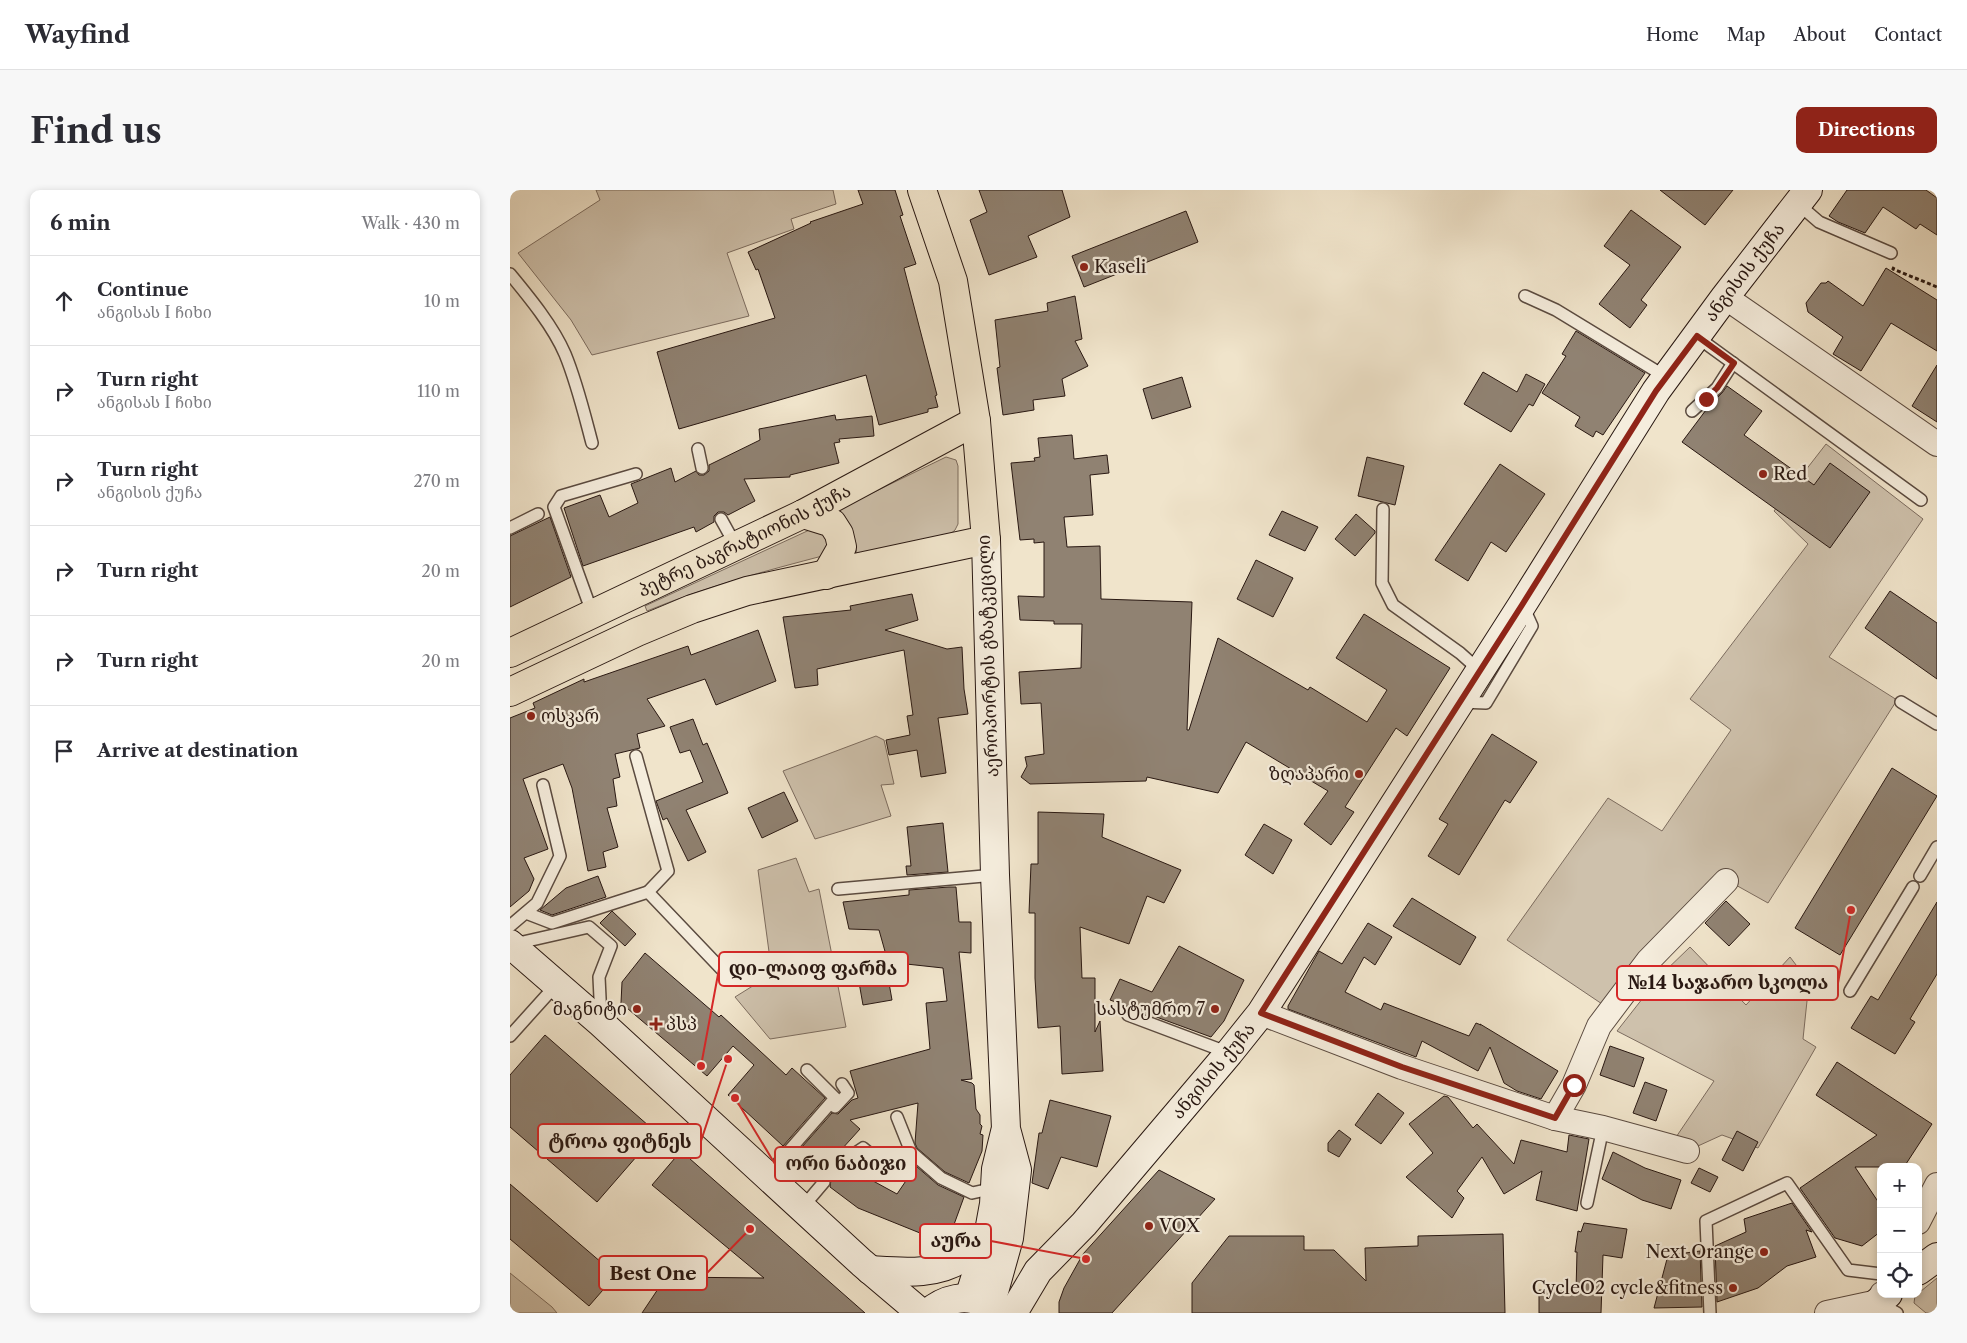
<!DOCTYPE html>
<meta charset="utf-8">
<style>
body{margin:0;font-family:"Libre Caslon Text","Noto Serif Georgian",serif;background:#f7f7f7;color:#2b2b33}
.controls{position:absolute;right:15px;bottom:15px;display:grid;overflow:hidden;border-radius:10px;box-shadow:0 2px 8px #0003}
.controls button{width:45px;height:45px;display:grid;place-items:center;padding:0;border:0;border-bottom:1px solid #e1e1e2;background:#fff;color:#2b2b33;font:25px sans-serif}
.stop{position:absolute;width:15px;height:15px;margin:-11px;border:4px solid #8f2418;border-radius:50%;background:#fff}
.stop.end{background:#8f2418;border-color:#fff;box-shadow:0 1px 5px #0008}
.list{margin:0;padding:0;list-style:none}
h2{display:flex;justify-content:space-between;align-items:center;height:65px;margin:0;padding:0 20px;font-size:21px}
h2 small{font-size:16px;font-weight:400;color:#7c7c81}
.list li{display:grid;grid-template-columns:32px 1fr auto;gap:15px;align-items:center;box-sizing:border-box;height:90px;padding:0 20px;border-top:1px solid #e1e1e2}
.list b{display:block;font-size:19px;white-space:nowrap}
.list p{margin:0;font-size:16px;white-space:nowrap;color:#7c7c81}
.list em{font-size:16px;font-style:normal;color:#7c7c81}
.icon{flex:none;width:28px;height:28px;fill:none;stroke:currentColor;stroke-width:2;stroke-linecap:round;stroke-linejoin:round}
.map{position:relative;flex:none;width:1427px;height:1123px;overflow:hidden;border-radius:10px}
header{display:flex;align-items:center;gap:30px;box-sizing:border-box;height:70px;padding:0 25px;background:#fff;border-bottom:1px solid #e1e1e2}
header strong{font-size:24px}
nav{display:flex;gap:28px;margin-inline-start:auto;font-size:18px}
.intro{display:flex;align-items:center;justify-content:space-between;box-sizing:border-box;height:120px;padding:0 30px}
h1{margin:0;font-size:35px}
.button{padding:12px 22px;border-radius:10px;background:#8f2418;color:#fff;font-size:18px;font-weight:700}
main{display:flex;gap:30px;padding:0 30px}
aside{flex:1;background:#fff;border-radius:10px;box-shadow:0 2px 8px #0003}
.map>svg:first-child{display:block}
.green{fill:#cec1ac;stroke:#7c6c5f}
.building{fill:#908272;stroke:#291812}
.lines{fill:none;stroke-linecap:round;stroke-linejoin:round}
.lane-casing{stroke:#5b4b40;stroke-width:14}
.street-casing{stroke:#5b4b40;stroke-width:26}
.secondary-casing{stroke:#291812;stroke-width:30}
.primary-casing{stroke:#291812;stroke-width:30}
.path{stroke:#291812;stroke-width:3;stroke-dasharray:4 2.5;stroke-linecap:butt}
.lane{stroke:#f5eddd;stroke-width:11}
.street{stroke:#f5eddd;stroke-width:24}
.secondary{stroke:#f5eddd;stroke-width:28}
.primary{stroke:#f0e4cb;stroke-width:28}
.route{stroke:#8f2418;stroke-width:6}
.poi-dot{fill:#8f2418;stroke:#f5eddd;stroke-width:2}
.labels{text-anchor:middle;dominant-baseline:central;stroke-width:4.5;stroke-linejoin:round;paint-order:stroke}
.poi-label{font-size:18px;fill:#291812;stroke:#f5eddd;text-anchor:start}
.street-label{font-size:18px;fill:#291812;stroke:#f5eddd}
.leader{fill:none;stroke:#d62828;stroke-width:2}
.callout-dot{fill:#d62828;stroke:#f5eddd;stroke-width:2}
.callout{fill:#f5eddd;stroke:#d62828;stroke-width:2}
.callout-label{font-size:19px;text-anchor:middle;font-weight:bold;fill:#291812}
</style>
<header>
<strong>Wayfind</strong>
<nav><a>Home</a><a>Map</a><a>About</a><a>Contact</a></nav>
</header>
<div class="intro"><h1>Find us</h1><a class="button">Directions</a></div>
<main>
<aside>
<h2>6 min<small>Walk · 430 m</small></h2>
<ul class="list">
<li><svg class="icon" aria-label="ahead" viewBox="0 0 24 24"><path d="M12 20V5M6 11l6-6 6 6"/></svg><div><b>Continue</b><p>ანგისას I ჩიხი</p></div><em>10 m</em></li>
<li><svg class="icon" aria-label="right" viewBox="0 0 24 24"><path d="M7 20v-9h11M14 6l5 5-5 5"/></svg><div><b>Turn right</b><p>ანგისას I ჩიხი</p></div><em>110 m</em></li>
<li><svg class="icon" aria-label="right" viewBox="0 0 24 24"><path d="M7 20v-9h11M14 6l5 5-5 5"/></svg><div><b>Turn right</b><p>ანგისის ქუჩა</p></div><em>270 m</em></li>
<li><svg class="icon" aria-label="right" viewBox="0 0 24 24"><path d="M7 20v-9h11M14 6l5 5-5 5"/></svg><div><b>Turn right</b></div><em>20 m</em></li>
<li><svg class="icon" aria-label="right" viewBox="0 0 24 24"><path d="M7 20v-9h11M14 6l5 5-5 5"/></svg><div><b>Turn right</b></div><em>20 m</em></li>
<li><svg class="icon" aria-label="arrive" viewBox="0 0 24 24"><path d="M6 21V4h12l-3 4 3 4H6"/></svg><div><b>Arrive at destination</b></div></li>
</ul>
</aside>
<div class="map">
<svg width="1427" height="1123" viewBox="0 0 1427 1123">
<rect width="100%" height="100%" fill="#f0e4cb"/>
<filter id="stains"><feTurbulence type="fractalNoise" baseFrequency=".004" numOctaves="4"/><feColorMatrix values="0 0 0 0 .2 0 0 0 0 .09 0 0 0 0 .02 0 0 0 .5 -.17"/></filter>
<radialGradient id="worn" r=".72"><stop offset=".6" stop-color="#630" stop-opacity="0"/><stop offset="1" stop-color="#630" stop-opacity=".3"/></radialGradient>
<g class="green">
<path d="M86,0h237l3,14 -45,15 3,10 -67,24 22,63 -157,39 -21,-35 -53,-67 82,-53z"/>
<path d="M1316,254l97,75 -94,138 68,43 -129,203 -43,-24 -114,131 -104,-70 101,-142 54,33 69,-101 -41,-31 118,-155 -34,-33z"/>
<path d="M436,267l10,3 2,6v58l-3,6 -7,6 -92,22c0,-27 -5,-28 -23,-46z"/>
<path d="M308,336l14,12 -6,17c-61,16 -121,32 -179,56l-2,-5z"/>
<path d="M366,546l8,4 10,44 -13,1 10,31 -76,23 -32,-68z"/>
<path d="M286,668l13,34 10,-3 27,138 -76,12 -35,-42 37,-23 -14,-104z"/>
<path d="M1180,757l56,58 44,-48 19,25 -6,57 13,8 -58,101 -36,-13 -35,16 -17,-5 44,-65 -97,-50 44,-56z"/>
<path d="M0,1083l42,34 5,6h-47z"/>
<path d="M1427,1088v35h-11l-12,-10 1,-7z"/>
</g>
<g class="building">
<path d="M348,0h37l8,25 -3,1 16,48 -12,4 33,127 -2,1 3,11 -10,2v3l-49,13 -13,-50 -187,54 -22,-77 118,-34 -17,-49 -2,1 -8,-18 63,-29 -1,-1 53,-18z"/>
<path d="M469,0h83l8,27 -42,19 9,21 -48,18 -19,-55 17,-8z"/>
<path d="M1150,0h73l-28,35z"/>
<path d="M1337,0h79l11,8v37l-17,-11 -4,5 -33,-22 -18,26 -27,-11 -9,-6z"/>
<path d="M1121,20l50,37 -40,53 6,5 -17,23 -31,-24 31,-39 -26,-19z"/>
<path d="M676,21l12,31 -114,45 -12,-31z"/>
<path d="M1376,78l51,32v51l-46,-28 -30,48 -28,-17 10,-17 -35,-25 -2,-9 15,-20h5l2,-2 35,25z"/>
<path d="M565,106l7,43 -7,2 13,25 -26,13 3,17 -32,4 1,10 -31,5 -6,-47 3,-1 -5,-47 53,-9 -1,-8z"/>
<path d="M1066,141l69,42 -42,62 -7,-4 -3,6 -18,-11 5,-9 -38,-24 24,-37 -4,-2z"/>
<path d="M1427,175v57l-25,-16z"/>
<path d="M973,182l34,20 9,-18 19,10 -12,22 -4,-2 -18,28 -47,-28z"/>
<path d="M672,187l9,30 -39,12 -9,-30z"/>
<path d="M1217,196l35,25 -18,24 70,50 16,-22 40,29 -40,56 -148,-106 27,-36 13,-13z"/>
<path d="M325,225l1,5 36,-4 2,20 -35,3 1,3 -6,1 5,20 -49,12v2l-46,2 11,22 -27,14 -4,-3h-6l-4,4v6l-18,10 -2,-5 -111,39 -19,-58 36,-13 9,22 29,-14 -7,-19 40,-16 4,14 21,-11 3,4h5l5,-4v-6l51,-25 -1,-11z"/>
<path d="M562,245l2,24 33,-4 2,18 -19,2 3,40 -29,2 3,30 33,-1 1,53 91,3 -5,128h2l29,-92 90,52 2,-3 57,35 20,-32 -51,-32 28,-44 86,54 -43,68 -11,-8 -51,79 9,5 -23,33 -27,-21 24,-33 -82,-49 -28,51 -71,-16 -1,4 -116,3 -9,-7 6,-11 -2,-9 19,-3 -3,-51 -20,1 -2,-32 62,-4 1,-44h-28v-3l-34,-1 -2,-24 26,1v-55l-10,1v-4l-14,1 -9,-77 24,-2 -1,-3 6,-1 -2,-19z"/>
<path d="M857,267l37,9 -9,39 -37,-9z"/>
<path d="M990,274l45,30 -39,58 -15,-10 -23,39 -33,-21z"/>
<path d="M772,321l36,16 -13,24 -36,-16z"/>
<path d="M846,324l19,17v2l-20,23 -20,-17z"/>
<path d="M40,327l21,60 -61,30v-71z"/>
<path d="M746,370l37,18 -20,39 -36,-18z"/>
<path d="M1380,401l47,32v56l-72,-51z"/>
<path d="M402,404l6,26 -33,10 62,19 15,-2 2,42 4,25 -30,4 8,55 -25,4 -4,-27 -28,5 -3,-15 24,-5 -3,-19 6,-1 -9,-65 -87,19 1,16 -23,3 -12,-71 68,-7 -1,-4z"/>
<path d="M248,440l18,51 -60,24 -11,-26 -58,20 18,27 -28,8 3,14 -25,6 5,23 -7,2 4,27 -10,2 11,39 -15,5 3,15 -18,4 -16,-83 -9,-24 -40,15 25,70 -24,9 10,21 -5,12 -19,16v-189l25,-10 -2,-5 51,-24v3l104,-36 3,9z"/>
<path d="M183,529l10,26 4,-2 21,50 -42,17 20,42 -18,9 -21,-43 -4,2 -7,-19 47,-19 -13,-32 -10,3 -10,-26z"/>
<path d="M982,544l45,28 -27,41 -5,-3 -46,75 -31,-19 20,-32 -9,-5z"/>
<path d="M1382,578l45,28 -97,159 -45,-27z"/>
<path d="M274,602l14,29 -36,17 -14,-30z"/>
<path d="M528,622l66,2 -2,23 79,33 -17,33 -17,-7 -18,48 -49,-17 2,51h13v54l5,-11 3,50 -41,3 -2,-48 -22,2 -3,-50v-65h-6l2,-49h7z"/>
<path d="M433,633l5,49 -41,3 -1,-9h5l-4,-39z"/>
<path d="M754,634l28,16 -19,34 -28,-19z"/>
<path d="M88,686l8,21 -54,18 -12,-5 26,-22z"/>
<path d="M439,697h7l3,35h12v31l-12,-1 13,127 -11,1 11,3 2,2 2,24 4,6v9l2,2 -2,8 3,1 -1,16 -13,32 -24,-11 -28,-24 -2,-5 3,-40 -68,17 10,9 -19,21 3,3v4l3,5 5,1 5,-2 11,6 -4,9 33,18 19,-28 22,19 26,12 -12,33 -15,5 -17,-2 -62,-25 -28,-21 1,-7 -3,-4 -6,-1 -4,3 -24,-22 38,-43 6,1 14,-14 6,-2 -8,-27 80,-22 -4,-46 21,-2 -4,-33 -55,-6 -9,-32 -30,-1 -6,-27 66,-7v-5z"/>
<path d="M902,708l64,39 -16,28 -67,-39z"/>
<path d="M1216,711l24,23 -21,22 -24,-23z"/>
<path d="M1427,712v72l-27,45 5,3 -20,32 -44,-26 20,-32 7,4z"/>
<path d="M102,721l24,23 -11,12 -25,-23z"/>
<path d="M858,733l24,14 -17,28 -11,-8 -19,35 36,18 3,-7 85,33 7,-13 5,2 -1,-1 78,47 -17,28 -24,-8 -13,-8 -14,-36 -12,24 -56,-30 -6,16 -128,-48v-3l31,-55 23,13z"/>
<path d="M669,756l65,34 -20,41 -13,16 -101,-37 10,-21 32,13z"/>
<path d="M135,763l74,64 2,-2 65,60 6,-7 33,30 -42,48 -55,-51 26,-30 -21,-19 -26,30 -86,-73 1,-21z"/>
<path d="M376,776l6,34 -29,5 -6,-34z"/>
<path d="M35,845l112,98 -60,69 -87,-75v-52z"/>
<path d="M1100,856l34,12 -10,29 -34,-12z"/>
<path d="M1327,872l95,62 -28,43h-49l26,39 -1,26 -18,14 -27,-8 -35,-50 77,-53 -61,-40z"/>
<path d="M1135,892l22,8 -11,31 -23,-8z"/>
<path d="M868,903l26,20 -23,31 -26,-19z"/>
<path d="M934,906l4,1 25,31 4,-4 37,40 7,-24 46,12 2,-17 20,4 -12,72 -41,-11 6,-29 -38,23 -22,-37 -25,34 7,7 -12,20 -46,-41 27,-24 -24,-29z"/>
<path d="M540,910l61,16 -14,51 -36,-10 -13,32 -16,-6 7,-50h3z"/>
<path d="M829,940l12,9 -12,18 -11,-6v-8z"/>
<path d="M1227,941l21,11 -15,29 -21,-11z"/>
<path d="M171,961l184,162h-223l24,-36 98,1 -112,-93z"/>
<path d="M1103,962l32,16 36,12 -10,29 -29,-9 -40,-21z"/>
<path d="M1189,978l19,9 -8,15 -19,-9z"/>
<path d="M649,980l56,29 -103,114h-53v-11l5,-14 19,-34z"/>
<path d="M0,994l106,91 -27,31 -79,-67z"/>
<path d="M1282,1013l20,29 -6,-2 10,27 -29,9 -29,22 -41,14 -2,-56 31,-14 -2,-13z"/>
<path d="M1074,1033l43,6 -5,29 -19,-3 -2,58h-62v-23l37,1 1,-39h-2l3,-21 3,1z"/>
<path d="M993,1044l2,79h-313v-30l37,-47h75v14h30l32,31 -1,-33 53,-2v-10z"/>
<path d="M1190,1061l2,56 -48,1 13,-49h10l1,-5z"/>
</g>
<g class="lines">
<g class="lane-casing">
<g id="lane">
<path d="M1287,13l22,19 72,31"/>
<path d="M0,84c19,23 43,52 55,80 12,29 19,59 27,89"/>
<path d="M1015,106l31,14 110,67"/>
<path d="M1187,147l224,163"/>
<path d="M1182,221l25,-23 16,-25"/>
<path d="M188,259l4,19"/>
<path d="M873,319l-1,74 11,22 67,48 19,17"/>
<path d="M211,329l15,27"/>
<path d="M0,338l28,-14"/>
<path d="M83,425l-39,-108 7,-11 75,-22"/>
<path d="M951,512l25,1 46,-77 -9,-20"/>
<path d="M1391,512l36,22"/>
<path d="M126,566l32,115 -20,21 81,85"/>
<path d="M1410,686l17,-29"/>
<path d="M328,699l157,-14"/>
<path d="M16,723l26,10 96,-31"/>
<path d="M0,736l27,-23 23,-47 -17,-71"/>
<path d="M4,754l75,-17 22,19 -12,31 2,42"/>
<path d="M1340,801l63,-104"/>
<path d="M618,825l101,38"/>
<path d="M0,846l46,-51"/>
<path d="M325,917l13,-14 -6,-9"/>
<path d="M387,927l14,35 30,26 31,15 23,-5"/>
<path d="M341,966l12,-8 28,23"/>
<path d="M257,986l68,-78 -28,-28"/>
<path d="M1077,1013l16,-75"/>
<path d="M292,1018l22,-26"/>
<path d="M1369,1113l18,10"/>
<path d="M1200,1123l-4,-92 81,-38 61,87 33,4"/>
</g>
</g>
<g class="street-casing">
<g id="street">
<path d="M1215,107l212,147"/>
<path d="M751,823l141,54 153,51 48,10 84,23"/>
<path d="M1045,928l19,-33 25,-59 49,-65 78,-80"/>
<path d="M1408,1032l19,-37"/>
<path d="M1317,1123l51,-11 4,-8"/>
</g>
</g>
<g class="secondary-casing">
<g id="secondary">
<path d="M476,350l9,335 11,254 11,41 -8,68 -19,68"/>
<path d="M0,754l91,79 261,240 59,50"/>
<path d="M360,1080c32,2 66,6 94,-13 8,-6 16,-13 24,-20"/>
<path d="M1408,1081l19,-14"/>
<path d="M459,1108l19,-61 6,-33 2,-35 9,-37"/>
<path d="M418,1123c16,-14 38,-20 58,-9"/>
<path id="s1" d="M503,1123l25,-42 46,-47 145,-171 32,-40 261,-408 134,-214 69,-94 83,-107"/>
<path d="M1361,1123l7,-11 10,-8"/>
</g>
</g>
<g class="primary-casing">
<g id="primary">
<path d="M293,324l29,9 7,11 3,13 -16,28"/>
<path id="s2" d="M0,463l293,-139 173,-93"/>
<path d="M0,502l127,-60 55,-23 55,-18 239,-51 -10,-119 -23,-140 -31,-91"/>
</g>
</g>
<path class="path" d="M1384,77l-1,2 44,18"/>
<use href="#lane" class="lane"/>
<use href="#street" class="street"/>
<use href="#secondary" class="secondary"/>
<use href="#primary" class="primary"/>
</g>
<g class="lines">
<path class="route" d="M1064,895l-19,33 -153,-51 -141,-54 261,-408 134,-214 41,-55 37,27 -17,25 -11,11"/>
</g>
<g class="poi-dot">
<circle cx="574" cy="77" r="5"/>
<circle cx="1253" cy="284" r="5"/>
<circle cx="21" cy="526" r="5"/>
<circle cx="849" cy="584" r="5"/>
<circle cx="127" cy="819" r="5"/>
<circle cx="705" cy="819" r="5"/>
<path d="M143.5 826.5h5v5h5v5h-5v5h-5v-5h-5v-5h5z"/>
<circle cx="639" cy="1036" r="5"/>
<circle cx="1254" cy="1062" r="5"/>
<circle cx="1223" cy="1098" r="5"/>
</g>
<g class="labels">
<g class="poi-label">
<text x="584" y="77">Kaseli</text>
<text x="1263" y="284">Red</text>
<text x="31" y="526">ოსკარ</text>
<text x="839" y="584" text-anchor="end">ზღაპარი</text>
<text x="117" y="819" text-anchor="end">მაგნიტი</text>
<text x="695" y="819" text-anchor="end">სასტუმრო 7</text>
<text x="156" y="834">პსპ</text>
<text x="649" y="1036">VOX</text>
<text x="1244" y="1062" text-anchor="end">Next Orange</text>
<text x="1213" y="1098" text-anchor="end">CycleO2 cycle&amp;fitness</text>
</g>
<g class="street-label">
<text stroke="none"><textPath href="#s1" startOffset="1275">ანგისის ქუჩა</textPath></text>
<text stroke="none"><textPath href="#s2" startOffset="260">პეტრე ბაგრატიონის ქუჩა</textPath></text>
<text transform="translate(478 466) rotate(-92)">აეროპორტის გზატკეცილი</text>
<text stroke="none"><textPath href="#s1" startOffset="315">ანგისის ქუჩა</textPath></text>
</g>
</g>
<path class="leader" d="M191 876L209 779M1341 720L1328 793M218 869L191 951M225 908L265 974M576 1069L481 1051M240 1039L197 1083"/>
<g class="callout-dot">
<circle cx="191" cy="876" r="5"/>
<circle cx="1341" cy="720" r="5"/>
<circle cx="218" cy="869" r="5"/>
<circle cx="225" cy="908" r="5"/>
<circle cx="576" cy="1069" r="5"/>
<circle cx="240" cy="1039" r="5"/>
</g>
<g class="callout">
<rect x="209" y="762" width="189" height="34" rx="5"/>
<rect x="1107" y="776" width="221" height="34" rx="5"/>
<rect x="28" y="934" width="163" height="34" rx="5"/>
<rect x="265" y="957" width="141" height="34" rx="5"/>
<rect x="410" y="1034" width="71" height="34" rx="5"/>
<rect x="89" y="1066" width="108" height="34" rx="5"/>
</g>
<g class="callout-label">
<text x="303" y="785">დი-ლაიფ ფარმა</text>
<text x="1218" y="799">№14 საჯარო სკოლა</text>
<text x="110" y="958">ტროა ფიტნეს</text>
<text x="336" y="980">ორი ნაბიჯი</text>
<text x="446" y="1057">აურა</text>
<text x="143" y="1090">Best One</text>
</g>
<rect width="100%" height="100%" filter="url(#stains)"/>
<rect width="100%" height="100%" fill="url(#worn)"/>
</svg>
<div class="controls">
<button>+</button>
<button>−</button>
<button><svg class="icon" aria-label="locate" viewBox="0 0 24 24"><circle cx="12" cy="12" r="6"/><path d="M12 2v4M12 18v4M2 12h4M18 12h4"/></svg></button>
</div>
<div class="stop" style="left:1064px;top:895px"></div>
<div class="stop end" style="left:1196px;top:209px"></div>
</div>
</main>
